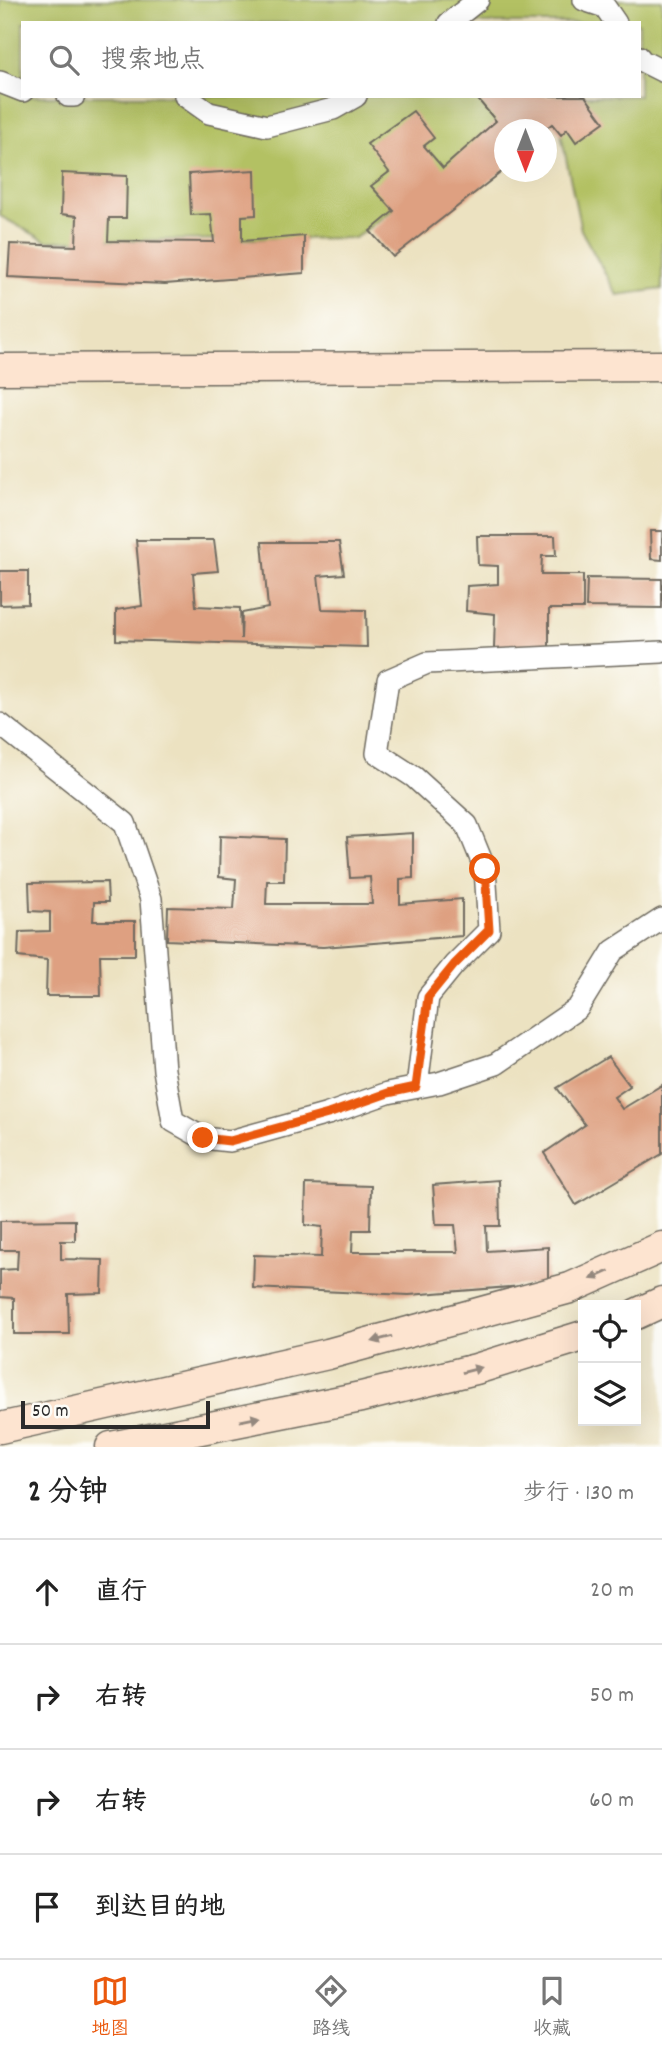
<!DOCTYPE html>
<html lang="zh">
<meta charset="utf-8">
<style>
body{margin:0;font-family:Dekko,"LXGW WenKai TC",sans-serif;background:#f2f2f2;color:#222}
.controls{position:absolute;right:21px;bottom:21px;display:grid;overflow:hidden;border-radius:0px;box-shadow:0 7px 28px #0002}
.controls button{width:63px;height:63px;display:grid;place-items:center;padding:0;border:0;border-bottom:2px solid #e0e0e0;background:#fff;color:#222;font:35px sans-serif}
.compass{position:absolute;left:494px;top:119px;width:63px;height:63px;border-radius:50%;background:#fff;box-shadow:0 7px 28px #0002;rotate:180deg}
.scale{position:absolute;left:21px;bottom:18px;width:189px;box-sizing:border-box;padding-left:7px;border:4px solid #2b2b2b;border-top:0;font-size:19px;line-height:24px;white-space:nowrap;color:#2b2b2b;-webkit-text-stroke:5px #fdfcf7;paint-order:stroke}
.stop{position:absolute;width:21px;height:21px;margin:-16px;border:5px solid #ea580c;border-radius:50%;background:#fff}
.stop.end{background:#ea580c;border-color:#fff;box-shadow:0 2px 7px #0008}
.list{margin:0;padding:0;list-style:none}
h2{display:flex;justify-content:space-between;align-items:center;height:91px;margin:0;padding:0 28px;font-size:30px}
h2 small{font-size:23px;font-weight:400;color:#767676}
.list li{display:grid;grid-template-columns:46px 1fr auto;gap:21px;align-items:center;box-sizing:border-box;height:105px;padding:0 28px;border-top:2px solid #e0e0e0}
.list b{display:block;font-size:26px;white-space:nowrap}
.list em{font-size:23px;font-style:normal;color:#767676}
.icon{flex:none;width:38px;height:38px;fill:none;stroke:currentColor;stroke-width:2;stroke-linecap:round;stroke-linejoin:round}
.map{position:relative;flex:none;width:662px;height:1447px;overflow:hidden}
.search{position:absolute;background:#fff;box-shadow:0 7px 28px #0002;left:21px;right:21px;top:21px;height:77px;display:flex;align-items:center;gap:18px;box-sizing:border-box;padding:0 24px;border-radius:0px;color:#767676;font-size:26px}
.sheet{height:511px;background:#fff}
nav{display:flex;justify-content:space-around;align-items:center;box-sizing:border-box;height:98px;border-top:2px solid #e0e0e0;background:#fff;font-size:19px;color:#767676}
nav a{display:grid;justify-items:center;gap:4px}
nav .on{color:#ea580c}
.map>svg:first-child{display:block}
.green{fill:#b3c164;stroke:#6f7648;stroke-width:2}
.building{fill:#dea081}
.lines{fill:none;stroke-linecap:round;stroke-linejoin:round}
.street-casing{stroke:#6f6b60;stroke-width:24}
.secondary-casing{stroke:#6f6b60;stroke-width:33}
.street{stroke:#fff;stroke-width:21}
.secondary{stroke:#fde4d0;stroke-width:30}
.oneway{fill:#94887e}
.route{stroke:#ea580c;stroke-width:9}
</style>
<div class="map">
<svg width="662" height="1447" viewBox="0 0 662 1447">
<rect width="100%" height="100%" fill="#fdfcf7"/>
<filter id="ink" filterUnits="userSpaceOnUse"><feTurbulence type="fractalNoise" baseFrequency=".0143" numOctaves="2"/><feDisplacementMap in="SourceGraphic" scale="14" xChannelSelector="R" yChannelSelector="G"/><feConvolveMatrix kernelMatrix="1 2 1 2 8 2 1 2 1" color-interpolation-filters="sRGB"/></filter>
<filter id="wash" filterUnits="userSpaceOnUse"><feTurbulence type="fractalNoise" baseFrequency=".00686" numOctaves="4" result="noise"/><feDisplacementMap in="SourceGraphic" scale="28" xChannelSelector="R" yChannelSelector="G"/><feGaussianBlur stdDeviation="1.57" result="paint"/><feColorMatrix in="noise" values="0 0 0 0 0 0 0 0 0 0 0 0 0 0 0 0 0 1.4 0 .05"/><feComposite in="paint" operator="in"/></filter>
<g filter="url(#wash)">
<rect width="100%" height="100%" fill="#ece2c1"/>
<path class="green" d="M0,0h662v289l-45,6 -36,-65 -28,-134h86v-73h-616v73h521l-189,142 -309,3 -46,-25z"/>
<g id="blocks">
<g class="building">
<path d="M475,96h110l19,26 -28,20 -9,-13 -6,6 -9,-11 -8,6h-40v40l-111,87 -23,-26 24,-20 -23,-25 18,-14 -22,-28 46,-33 21,27 -10,8 19,22 53,-47z"/>
<path d="M255,170l1,45 -14,1v25l62,-5v37l-139,11 -157,-7 2,-33 66,2 1,-30 -16,-2 1,-41 65,3 -1,42h-17l-1,23 106,1 -3,-28 -20,1 -2,-41z"/>
<path d="M650,531h12v29l-11,-1z"/>
<path d="M477,536h78l1,20h-14l-1,19h42v34h-34v41l-55,-1 1,-35 -29,-3 1,-25 31,-2v-18l-20,-1z"/>
<path d="M136,540h78l4,31 -25,2 3,33 44,2 1,31 1,-26 26,-5 -6,-66h77l5,32 -26,2 4,33 44,1 1,37 -251,-7v-30l26,-4z"/>
<path d="M0,571h28v33l-28,1z"/>
<path d="M587,578l75,1v29l-76,-1z"/>
<path d="M413,833v45l-13,1v25l62,-5v37l-139,11 -156,-7 1,-33 66,2 2,-30 -17,-2 1,-41 65,3 -1,42h-17l-1,23h106l-2,-27 -20,1 -3,-41z"/>
<path d="M107,882l1,20h-14l-1,19h42v34h-35l1,41h-55l1,-36 -29,-3 1,-25 31,-1v-19l-20,-1 -1,-28z"/>
<path d="M608,1057l22,29 -16,11 8,12 40,-24v69l-86,51 -32,-52 41,-28 -28,-37z"/>
<path d="M499,1180l1,46h-14l1,25 61,-4v37l-139,11 -156,-7 1,-33 67,2 1,-30 -17,-2 1,-41 65,2 -1,44h-17l-1,22h106l-3,-27h-19l-3,-40z"/>
<path d="M75,1220v21h-14v18l42,1 -1,33 -34,1 1,40h-55v-36l-14,-1v-27l17,-1 1,-19h-18v-29z"/>
</g>
</g>
</g>
<g filter="url(#ink)">
<use href="#blocks" fill-opacity="0" stroke="#6f6b60" stroke-width="2"/>
<g class="lines">
<g class="street-casing">
<g id="street">
<path d="M584,0l21,7 11,16"/>
<path d="M449,23l29,-23"/>
<path d="M639,57l3,4 20,10"/>
<path d="M0,82l23,9"/>
<path d="M68,96h6"/>
<path d="M185,96l24,17 58,13 66,-17 23,-13"/>
<path d="M0,724l125,99 26,76 13,171 9,51 30,17 27,3 98,-27 60,-21 51,-10 57,-19 82,-56 35,-57 49,-32"/>
<path d="M417,1087l11,-90 26,-32 35,-35 -4,-61 -18,-44 -53,-48 -37,-24 11,-73 39,-17 235,-11"/>
</g>
</g>
<g class="secondary-casing">
<g id="secondary">
<path d="M0,369l662,-3"/>
<path d="M636,1314l26,-12"/>
<path d="M0,1428l328,-74 242,-66 92,-41"/>
<path d="M111,1447l250,-50 115,-28 107,-33"/>
</g>
</g>
<use href="#street" class="street"/>
<use href="#secondary" class="secondary"/>
</g>
<defs><path id="oneway-solid" d="M-6-.8H1V-3.2L6.5 0L1 3.2V.8H-6Z" transform="scale(1.75)"/></defs>
<g class="oneway">
<use href="#oneway-solid" transform="translate(600 1275) rotate(156)"/>
<use href="#oneway-solid" transform="translate(382 1339) rotate(165)"/>
<use href="#oneway-solid" transform="translate(472 1370) rotate(-15)"/>
<use href="#oneway-solid" transform="translate(250 1419) rotate(-11)"/>
</g>
</g>
<g class="lines" filter="url(#ink)">
<path class="route" d="M203,1138l27,3 98,-27 60,-21 28,-6 12,-90 26,-32 35,-35 -4,-61"/>
</g>
</svg>
<div class="controls">
<button><svg class="icon" aria-label="locate" viewBox="0 0 24 24"><circle cx="12" cy="12" r="6"/><path d="M12 2v4M12 18v4M2 12h4M18 12h4"/></svg></button>
<button><svg class="icon" aria-label="layers" viewBox="0 0 24 24"><path d="M12 4l9 5-9 5-9-5zM3 14l9 5 9-5"/></svg></button>
</div>
<svg class="compass" viewBox="-18 -18 36 36"><path d="M0-13l5 13h-10z" fill="#e53935"/><path d="M0 13l5-13h-10z" fill="#767676"/></svg>
<div class="scale">50 m</div>
<div class="stop" style="left:485px;top:869px"></div>
<div class="stop end" style="left:203px;top:1138px"></div>
<div class="search"><svg class="icon" aria-label="search" viewBox="0 0 24 24"><circle cx="10" cy="10" r="6"/><path d="M15 15l6 6"/></svg>搜索地点</div>
</div>
<section class="sheet">
<h2>2 分钟<small>步行 · 130 m</small></h2>
<ul class="list">
<li><svg class="icon" aria-label="ahead" viewBox="0 0 24 24"><path d="M12 20V5M6 11l6-6 6 6"/></svg><div><b>直行</b></div><em>20 m</em></li>
<li><svg class="icon" aria-label="right" viewBox="0 0 24 24"><path d="M7 20v-9h11M14 6l5 5-5 5"/></svg><div><b>右转</b></div><em>50 m</em></li>
<li><svg class="icon" aria-label="right" viewBox="0 0 24 24"><path d="M7 20v-9h11M14 6l5 5-5 5"/></svg><div><b>右转</b></div><em>60 m</em></li>
<li><svg class="icon" aria-label="arrive" viewBox="0 0 24 24"><path d="M6 21V4h12l-3 4 3 4H6"/></svg><div><b>到达目的地</b></div></li>
</ul>
</section>
<nav>
<a class="on"><svg class="icon" aria-label="map" viewBox="0 0 24 24"><path d="M3 6l6-2 6 2 6-2v14l-6 2-6-2-6 2zM9 4v14M15 6v14"/></svg>地图</a>
<a><svg class="icon" aria-label="directions" viewBox="0 0 24 24"><path d="M12 3l9 9-9 9-9-9zM9 14v-3h6M13 9l2 2-2 2"/></svg>路线</a>
<a><svg class="icon" aria-label="saved" viewBox="0 0 24 24"><path d="M7 4h10v16l-5-4-5 4z"/></svg>收藏</a>
</nav>
